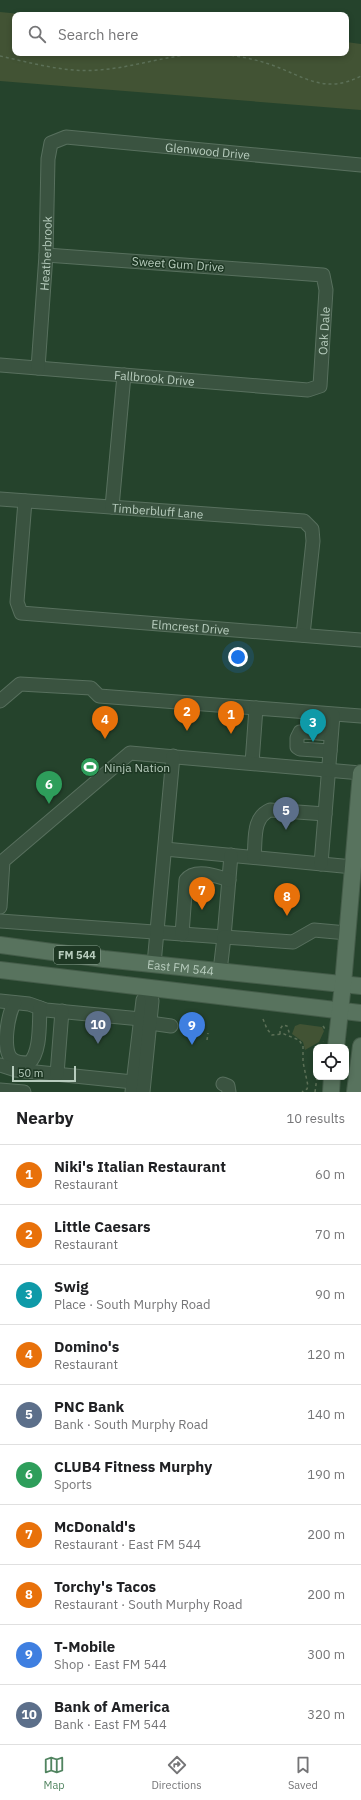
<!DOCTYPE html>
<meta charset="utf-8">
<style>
body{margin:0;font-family:"IBM Plex Sans",sans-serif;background:#f6f6f6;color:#202124}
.controls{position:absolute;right:12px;bottom:12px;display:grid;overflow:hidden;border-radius:8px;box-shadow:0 2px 6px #0003}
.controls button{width:36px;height:36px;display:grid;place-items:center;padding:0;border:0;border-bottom:1px solid #e0e0e0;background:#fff;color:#202124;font:20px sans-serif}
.scale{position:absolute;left:12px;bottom:10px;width:64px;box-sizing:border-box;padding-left:4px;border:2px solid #b7ccbd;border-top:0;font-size:11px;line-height:14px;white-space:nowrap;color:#b7ccbd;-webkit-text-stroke:3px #1e3824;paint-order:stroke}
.you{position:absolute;left:238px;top:657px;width:14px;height:14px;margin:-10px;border:3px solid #fff;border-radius:50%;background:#1a73e8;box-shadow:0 0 0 6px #1a73e833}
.badge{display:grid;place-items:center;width:26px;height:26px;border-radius:50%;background:#518460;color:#fff;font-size:13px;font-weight:700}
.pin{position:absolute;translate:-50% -33px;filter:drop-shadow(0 1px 2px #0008)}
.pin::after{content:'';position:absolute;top:21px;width:14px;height:12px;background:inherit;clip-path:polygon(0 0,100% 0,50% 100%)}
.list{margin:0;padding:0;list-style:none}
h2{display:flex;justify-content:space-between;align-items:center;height:52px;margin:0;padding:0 16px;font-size:17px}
h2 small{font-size:13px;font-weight:400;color:#757577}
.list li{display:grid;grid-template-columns:26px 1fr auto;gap:12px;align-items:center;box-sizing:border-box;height:60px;padding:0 16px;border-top:1px solid #e0e0e0}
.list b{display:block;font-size:15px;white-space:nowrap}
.list p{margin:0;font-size:13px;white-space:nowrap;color:#757577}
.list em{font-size:13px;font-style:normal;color:#757577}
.icon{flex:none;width:22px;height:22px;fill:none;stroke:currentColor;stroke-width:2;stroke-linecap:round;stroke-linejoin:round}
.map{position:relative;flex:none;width:361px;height:1092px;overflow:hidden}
.search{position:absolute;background:#fff;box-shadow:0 2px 6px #0003;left:12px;right:12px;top:12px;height:44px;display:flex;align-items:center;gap:10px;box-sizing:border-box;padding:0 14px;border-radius:8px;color:#757577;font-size:15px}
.sheet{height:652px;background:#fff}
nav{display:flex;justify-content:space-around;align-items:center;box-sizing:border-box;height:56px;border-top:1px solid #e0e0e0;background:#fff;font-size:11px;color:#757577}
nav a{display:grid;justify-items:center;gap:2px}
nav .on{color:#518460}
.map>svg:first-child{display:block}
.green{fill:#425334}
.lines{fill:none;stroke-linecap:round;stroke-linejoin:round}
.minor-casing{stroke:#58705e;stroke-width:15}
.major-casing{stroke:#445c49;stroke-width:18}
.path{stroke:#5c7057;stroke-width:1.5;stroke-dasharray:3 3;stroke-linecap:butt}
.minor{stroke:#3a5340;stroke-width:13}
.major{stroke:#58735e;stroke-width:16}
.labels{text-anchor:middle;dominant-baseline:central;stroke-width:3;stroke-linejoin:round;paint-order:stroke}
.shield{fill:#1e3824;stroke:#89a08f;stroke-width:1}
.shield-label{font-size:11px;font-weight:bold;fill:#b7ccbd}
.street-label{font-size:12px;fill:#b7ccbd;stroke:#1e3824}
.poi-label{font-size:12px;fill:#b7ccbd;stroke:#1e3824;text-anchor:start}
</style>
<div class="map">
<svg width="361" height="1092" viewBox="0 0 361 1092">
<rect width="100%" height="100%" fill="#25432c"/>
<g class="green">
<path d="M0,12l31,3h-16v38h331v-11l15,2v66l-361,-29z"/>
<path d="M300,1024l22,3 2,4 -5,11 -14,8 -2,-8 -11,-8 3,-8z"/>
</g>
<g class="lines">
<g class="minor-casing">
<g id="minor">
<path id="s1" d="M0,365l308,25 12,-4 6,-96 -3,-15 -277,-20"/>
<path id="s2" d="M38,368l8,-113 2,-96 3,-16 15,-6 295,28"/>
<path id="s3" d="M0,499l304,22 8,8 1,12 -10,94"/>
<path id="s4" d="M25,501l-8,101 4,11 340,27"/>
<path d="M112,507l12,-132"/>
<path d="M0,701l20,-17 71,4 8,8 157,12"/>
<path d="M330,751l-30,-2 -3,-2v-9l3,-6h4l27,2"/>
<path d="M252,763l4,-55 105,8"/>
<path d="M165,849l188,18"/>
<path d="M254,857c2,-18 -2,-39 16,-47l55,4"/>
<path d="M321,864l12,-149"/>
<path d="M0,907l3,-46 127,-108 231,20"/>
<path d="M0,921l224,16 7,-82"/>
<path d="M182,934l4,-54c9,-12 31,-4 43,0"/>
<path d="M154,964l19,-208"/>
<path d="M220,971l4,-34 69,5 21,-12 33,3"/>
<path d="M0,1001l29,3 17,6 95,9"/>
<path d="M15,1003c-7,9 -13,46 -4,55 4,5 12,5 18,5 12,-10 10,-40 11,-55"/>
<path d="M150,1023l21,3"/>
<path d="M0,1065l16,5 117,12"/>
<path d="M57,1074l5,-63"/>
<path d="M223,1084l5,2 1,6"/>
<path d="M0,1090l24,2"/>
<path d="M132,1092l11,-92 7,-11"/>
<path d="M143,1092l9,-91 -2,-12"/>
</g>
</g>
<g class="major-casing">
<g id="major">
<path id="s5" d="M0,945l104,14 257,27"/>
<path d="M0,970l361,43"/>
<path d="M336,1047l7,-63 18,-211"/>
<path d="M331,1092l1,-15"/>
<path d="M355,1092l6,-46"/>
</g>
</g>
<g class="path">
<path d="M0,56c32,7 66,17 99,14 41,-3 81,-20 123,-16 16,2 32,5 47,10 35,12 55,31 92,12"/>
<path d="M263,1019l4,10 5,6 12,-1 15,6 4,6v16l5,24 -1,3 -5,3"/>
<path d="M323,1026l2,3"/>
<path d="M280,1034v-5l3,-4 4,1 3,9"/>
<path d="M195,1039l1,-11"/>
<path d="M207,1040l1,-7"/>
<path d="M322,1047l1,-6"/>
<path d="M315,1092l2,-15"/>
</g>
<use href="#minor" class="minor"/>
<use href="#major" class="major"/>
</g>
<defs>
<g id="stadium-disc" transform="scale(1)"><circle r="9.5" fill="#2e9e5b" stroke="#1e3824"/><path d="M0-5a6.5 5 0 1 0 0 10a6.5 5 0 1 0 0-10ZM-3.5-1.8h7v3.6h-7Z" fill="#fff"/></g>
</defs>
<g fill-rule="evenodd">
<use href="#stadium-disc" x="90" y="767"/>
</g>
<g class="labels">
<rect class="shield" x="54" y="946" width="46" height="18" rx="3"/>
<g class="shield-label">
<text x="77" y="955">FM 544</text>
</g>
<g class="street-label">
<text stroke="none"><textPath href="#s2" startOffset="384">Glenwood Drive</textPath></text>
<text stroke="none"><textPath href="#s2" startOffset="115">Heatherbrook</textPath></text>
<text transform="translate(178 264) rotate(4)">Sweet Gum Drive</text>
<text stroke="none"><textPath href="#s1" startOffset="377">Oak Dale</textPath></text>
<text stroke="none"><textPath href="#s1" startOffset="155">Fallbrook Drive</textPath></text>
<text stroke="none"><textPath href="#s3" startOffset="158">Timberbluff Lane</textPath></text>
<text stroke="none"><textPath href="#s4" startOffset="283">Elmcrest Drive</textPath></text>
<text stroke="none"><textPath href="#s5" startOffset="182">East FM 544</textPath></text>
</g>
<g class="poi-label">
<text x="104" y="767">Ninja Nation</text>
</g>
</g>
</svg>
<div class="controls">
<button><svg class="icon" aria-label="locate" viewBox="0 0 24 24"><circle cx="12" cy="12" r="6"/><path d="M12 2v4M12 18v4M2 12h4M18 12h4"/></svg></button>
</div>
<div class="scale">50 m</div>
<div class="you"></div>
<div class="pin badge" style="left:231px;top:734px;background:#e8710a">1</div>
<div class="pin badge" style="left:187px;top:731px;background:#e8710a">2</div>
<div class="pin badge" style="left:313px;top:742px;background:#0f9aa8">3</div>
<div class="pin badge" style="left:105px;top:739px;background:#e8710a">4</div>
<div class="pin badge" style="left:286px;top:830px;background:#5c6f8a">5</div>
<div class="pin badge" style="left:49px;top:804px;background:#2e9e5b">6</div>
<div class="pin badge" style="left:202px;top:910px;background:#e8710a">7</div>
<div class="pin badge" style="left:287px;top:916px;background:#e8710a">8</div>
<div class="pin badge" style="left:192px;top:1045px;background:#3f7fe0">9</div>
<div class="pin badge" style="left:98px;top:1044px;background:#5c6f8a">10</div>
<div class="search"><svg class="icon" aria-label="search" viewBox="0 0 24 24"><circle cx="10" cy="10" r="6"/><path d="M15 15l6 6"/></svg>Search here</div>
</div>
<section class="sheet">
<h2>Nearby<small>10 results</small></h2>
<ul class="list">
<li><span class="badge" style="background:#e8710a">1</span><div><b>Niki's Italian Restaurant</b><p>Restaurant</p></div><em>60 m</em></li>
<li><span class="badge" style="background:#e8710a">2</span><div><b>Little Caesars</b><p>Restaurant</p></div><em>70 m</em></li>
<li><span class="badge" style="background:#0f9aa8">3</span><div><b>Swig</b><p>Place · South Murphy Road</p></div><em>90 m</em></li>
<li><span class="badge" style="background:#e8710a">4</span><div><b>Domino's</b><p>Restaurant</p></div><em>120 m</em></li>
<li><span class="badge" style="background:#5c6f8a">5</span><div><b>PNC Bank</b><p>Bank · South Murphy Road</p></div><em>140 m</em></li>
<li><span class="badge" style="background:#2e9e5b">6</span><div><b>CLUB4 Fitness Murphy</b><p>Sports</p></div><em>190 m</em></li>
<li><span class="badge" style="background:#e8710a">7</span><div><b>McDonald's</b><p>Restaurant · East FM 544</p></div><em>200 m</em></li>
<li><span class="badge" style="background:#e8710a">8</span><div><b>Torchy's Tacos</b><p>Restaurant · South Murphy Road</p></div><em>200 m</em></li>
<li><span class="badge" style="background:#3f7fe0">9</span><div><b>T-Mobile</b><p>Shop · East FM 544</p></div><em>300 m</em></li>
<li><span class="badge" style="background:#5c6f8a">10</span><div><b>Bank of America</b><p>Bank · East FM 544</p></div><em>320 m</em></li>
</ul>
</section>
<nav>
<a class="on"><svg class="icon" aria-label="map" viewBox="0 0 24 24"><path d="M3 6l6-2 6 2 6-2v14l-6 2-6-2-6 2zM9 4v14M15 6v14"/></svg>Map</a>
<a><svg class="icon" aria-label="directions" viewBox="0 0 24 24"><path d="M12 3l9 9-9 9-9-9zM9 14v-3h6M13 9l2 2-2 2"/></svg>Directions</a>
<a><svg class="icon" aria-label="saved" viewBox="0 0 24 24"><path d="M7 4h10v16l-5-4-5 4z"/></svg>Saved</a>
</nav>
